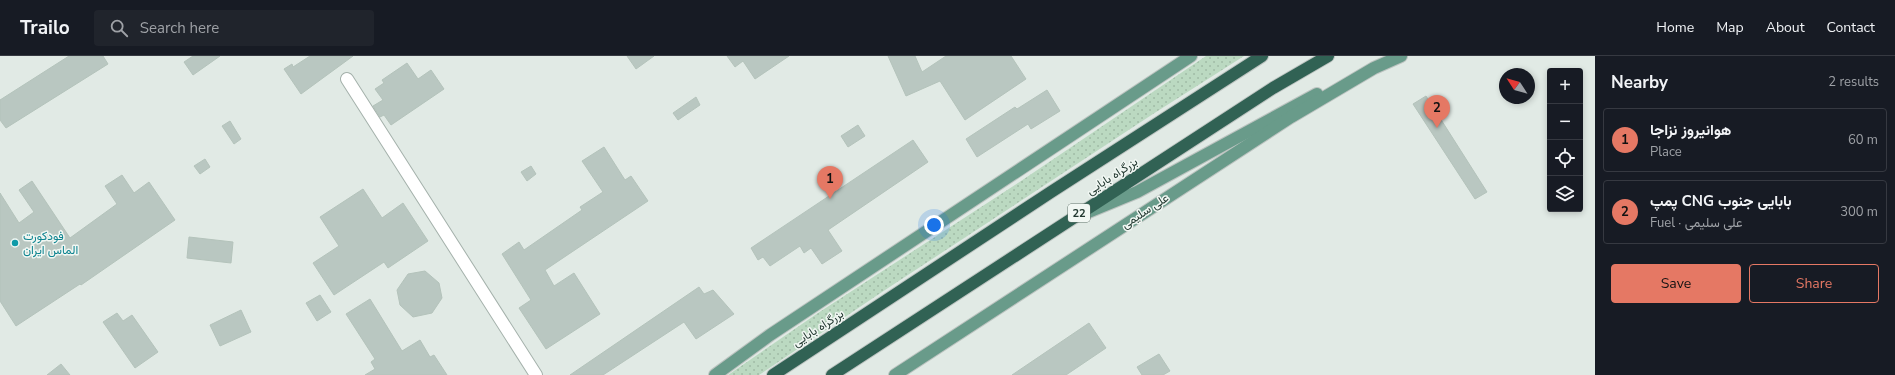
<!DOCTYPE html>
<meta charset="utf-8">
<style>
body{margin:0;font-family:"Nunito Sans",Vazirmatn,sans-serif;background:#20242c;color:#f1f3f6}
.controls{position:absolute;right:12px;top:12px;display:grid;overflow:hidden;border-radius:4px;box-shadow:0 2px 6px #0003}
.controls button{width:36px;height:36px;display:grid;place-items:center;padding:0;border:0;border-bottom:1px solid #363941;background:#171b24;color:#f1f3f6;font:20px sans-serif}
.compass{position:absolute;left:1499px;top:12px;width:36px;height:36px;border-radius:50%;background:#171b24;box-shadow:0 2px 6px #0003;rotate:306deg}
.you{position:absolute;left:934px;top:169px;width:14px;height:14px;margin:-10px;border:3px solid #fff;border-radius:50%;background:#1a73e8;box-shadow:0 0 0 6px #1a73e833}
.badge{display:grid;place-items:center;width:26px;height:26px;border-radius:50%;background:#e57864;color:#111;font-size:13px;font-weight:700}
.pin{position:absolute;translate:-50% -33px;filter:drop-shadow(0 1px 2px #0008)}
.pin::after{content:'';position:absolute;top:21px;width:14px;height:12px;background:inherit;clip-path:polygon(0 0,100% 0,50% 100%)}
.list{margin:0;padding:0;list-style:none}
h2{display:flex;justify-content:space-between;align-items:center;height:52px;margin:0;padding:0 16px;font-size:17px}
h2 small{font-size:13px;font-weight:400;color:#9ea1a6}
.list li{display:grid;grid-template-columns:26px 1fr auto;gap:12px;align-items:center;box-sizing:border-box;height:64px;margin:0 8px 8px;padding:0 8px;border:1px solid #363941;border-radius:4px}
.list b{display:block;font-size:15px;white-space:nowrap}
.list p{margin:0;font-size:13px;white-space:nowrap;color:#9ea1a6}
.list em{font-size:13px;font-style:normal;color:#9ea1a6}
.actions{display:flex;gap:8px;padding:12px 16px}
.actions a{flex:1;padding:9px 0;border:1px solid #e57864;border-radius:4px;text-align:center;font-size:14px;color:#e57864}
.actions .main{background:#e57864;color:#111}
.icon{flex:none;width:22px;height:22px;fill:none;stroke:currentColor;stroke-width:2;stroke-linecap:round;stroke-linejoin:round}
.map{position:relative;flex:none;width:1595px;height:319px;overflow:hidden}
header{display:flex;align-items:center;gap:24px;box-sizing:border-box;height:56px;padding:0 20px;background:#171b24;border-bottom:1px solid #363941}
header strong{font-size:19px}
nav{display:flex;gap:22px;margin-inline-start:auto;font-size:14px}
.search{width:280px;height:36px;background:#20242c;display:flex;align-items:center;gap:10px;box-sizing:border-box;padding:0 14px;border-radius:4px;color:#9ea1a6;font-size:15px}
main{display:flex}
aside{flex:1;background:#171b24}
.map>svg:first-child{display:block}
.grass{fill:url(#grass-dots)}
.building{fill:#b9c7c1;stroke:#b4c3bb}
.lines{fill:none;stroke-linecap:round;stroke-linejoin:round}
.minor-casing{stroke:#a4b1ab;stroke-width:14}
.major-casing{stroke:#bdc4c1;stroke-width:14}
.highway-casing{stroke:#bdc4c1;stroke-width:14}
.minor{stroke:#fff;stroke-width:12}
.major{stroke:#699b8a;stroke-width:12}
.highway{stroke:#316254;stroke-width:12}
.culture-dot{fill:#0f9aa8;stroke:#f1f7f3;stroke-width:1.5}
.labels{text-anchor:middle;dominant-baseline:central;stroke-width:3;stroke-linejoin:round;paint-order:stroke}
.shield{fill:#f1f7f3;stroke:#61726b;stroke-width:1}
.shield-label{font-size:11px;font-weight:bold;fill:#233931}
.street-label{font-size:12px;fill:#233931;stroke:#f1f7f3}
.culture-label{font-size:12px;fill:#0d838f;stroke:#f1f7f3;text-anchor:start}
</style>
<header>
<strong>Trailo</strong>
<div class="search"><svg class="icon" aria-label="search" viewBox="0 0 24 24"><circle cx="10" cy="10" r="6"/><path d="M15 15l6 6"/></svg>Search here</div>
<nav><a>Home</a><a>Map</a><a>About</a><a>Contact</a></nav>
</header>
<main>
<div class="map">
<svg width="1595" height="319" viewBox="0 0 1595 319">
<defs>
<pattern id="grass-dots" width="8" height="8" patternUnits="userSpaceOnUse"><rect width="8" height="8" fill="#bbd9c1"/><path d="M2 2h.1M6 6h.1" fill="none" stroke="#a0bba6" stroke-width="1.8" stroke-linecap="round"/></pattern>
</defs>
<rect width="100%" height="100%" fill="#e1eae5"/>
<path class="grass" d="M1206,0h38l-91,58 -271,178 -123,83h-31l90,-62 203,-132z"/>
<g class="building">
<path d="M69,0h34l5,8 -102,64 -6,-8v-20z"/>
<path d="M193,0h27l-27,19 -9,-13z"/>
<path d="M310,0h43l-52,38 -17,-25 8,-5 1,3z"/>
<path d="M627,0h27l-18,13z"/>
<path d="M727,0h62l-34,23 -12,-18 -8,6z"/>
<path d="M888,0h27l7,16 24,-16h65l15,23 -61,41 -25,-39 -34,15z"/>
<path d="M407,7l11,16 13,-9 13,19 -53,36 -7,-10 -4,2 -7,-11 10,-6 -8,-11 9,-6 -2,-3z"/>
<path d="M1047,34l13,21 -29,18 -3,-5 -51,33 -11,-18 49,-32 2,2z"/>
<path d="M1426,40l61,96 -12,7 -62,-95z"/>
<path d="M696,41l4,8 -22,15 -5,-7z"/>
<path d="M230,65l11,18 -7,5 -12,-18z"/>
<path d="M858,69l7,11 -17,11 -7,-11z"/>
<path d="M913,84l15,22 -100,68 14,21 -20,13 -11,-16 -7,5 -4,-7 -30,20 -7,-9 -5,3 -7,-12z"/>
<path d="M604,91l21,33 6,-4 17,25 -103,69 9,16 20,-13 26,41 -54,35 -27,-41 12,-8 -29,-46 17,-12 5,8 58,-40 -2,-3 23,-15 -21,-31z"/>
<path d="M205,103l5,8 -10,7 -6,-8z"/>
<path d="M531,110l5,8 -9,7 -6,-9z"/>
<path d="M122,119l12,18 15,-11 26,38 -94,65 -1,-1 -64,42 -16,-25v-108l19,30 15,-11 -15,-22 13,-9 38,57 47,-34 -12,-18z"/>
<path d="M363,133l19,29 21,-15 25,38 -40,27 -4,-6 -50,33 -21,-32 26,-17 -19,-29z"/>
<path d="M189,181l44,5 -2,21 -44,-5z"/>
<path d="M425,215l14,12 3,15 -10,15 -19,4 -13,-12 -3,-15 11,-16z"/>
<path d="M699,231l5,7 9,-4 21,24 -38,25 -12,-17 -81,53h-33z"/>
<path d="M320,239l11,17 -14,9 -11,-18z"/>
<path d="M370,243l32,52 18,-11 10,17 4,-2 13,20h-82l10,-6 -4,-7 4,-3 -29,-45z"/>
<path d="M241,254l10,22 -31,14 -10,-21z"/>
<path d="M117,257l6,8 9,-6 26,37 -23,16 -32,-46z"/>
<path d="M1089,267l17,25 -40,27h-54z"/>
<path d="M1159,298l11,17 -7,4h-21l-5,-8z"/>
<path d="M61,308l9,11h-23z"/>
</g>
<g class="lines">
<g class="minor-casing">
<path id="minor" d="M347,23l189,296"/>
</g>
<g class="major-casing">
<g id="major">
<path d="M1086,157l51,-21 180,-98"/>
<path d="M715,319l55,-40 421,-279"/>
<path d="M895,319l396,-258 83,-49 27,-12"/>
</g>
</g>
<g class="highway-casing">
<g id="highway">
<path d="M773,319l278,-183 211,-136"/>
<path d="M832,319l441,-287 55,-32"/>
</g>
</g>
<use href="#minor" class="minor"/>
<use href="#major" class="major"/>
<use href="#highway" class="highway"/>
</g>
<circle class="culture-dot" cx="15" cy="187" r="4"/>
<g class="labels">
<rect class="shield" x="1068" y="148" width="22" height="18" rx="3"/>
<g class="shield-label">
<text x="1079" y="157">22</text>
</g>
<g class="street-label">
<text transform="translate(1112 120) rotate(-33)">بزرگراه بابایی</text>
<text transform="translate(1145 155) rotate(-33)">علی سلیمی</text>
<text transform="translate(818 272) rotate(-33)">بزرگراه بابایی</text>
</g>
<g class="culture-label">
<text x="23" y="180">فودکورت<tspan x="23" dy="14">الماس ایران</tspan></text>
</g>
</g>
</svg>
<div class="controls">
<button>+</button>
<button>−</button>
<button><svg class="icon" aria-label="locate" viewBox="0 0 24 24"><circle cx="12" cy="12" r="6"/><path d="M12 2v4M12 18v4M2 12h4M18 12h4"/></svg></button>
<button><svg class="icon" aria-label="layers" viewBox="0 0 24 24"><path d="M12 4l9 5-9 5-9-5zM3 14l9 5 9-5"/></svg></button>
</div>
<svg class="compass" viewBox="-18 -18 36 36"><path d="M0-13l5 13h-10z" fill="#e53935"/><path d="M0 13l5-13h-10z" fill="#9ea1a6"/></svg>
<div class="you"></div>
<div class="pin badge" style="left:830px;top:143px">1</div>
<div class="pin badge" style="left:1437px;top:72px">2</div>
</div>
<aside>
<h2>Nearby<small>2 results</small></h2>
<ul class="list">
<li><span class="badge">1</span><div><b>هوانیروز نزاجا</b><p>Place</p></div><em>60 m</em></li>
<li><span class="badge">2</span><div><b>پمپ CNG بابایی جنوب</b><p>Fuel · علی سلیمی</p></div><em>300 m</em></li>
</ul>
<div class="actions"><a class="main">Save</a><a>Share</a></div>
</aside>
</main>
